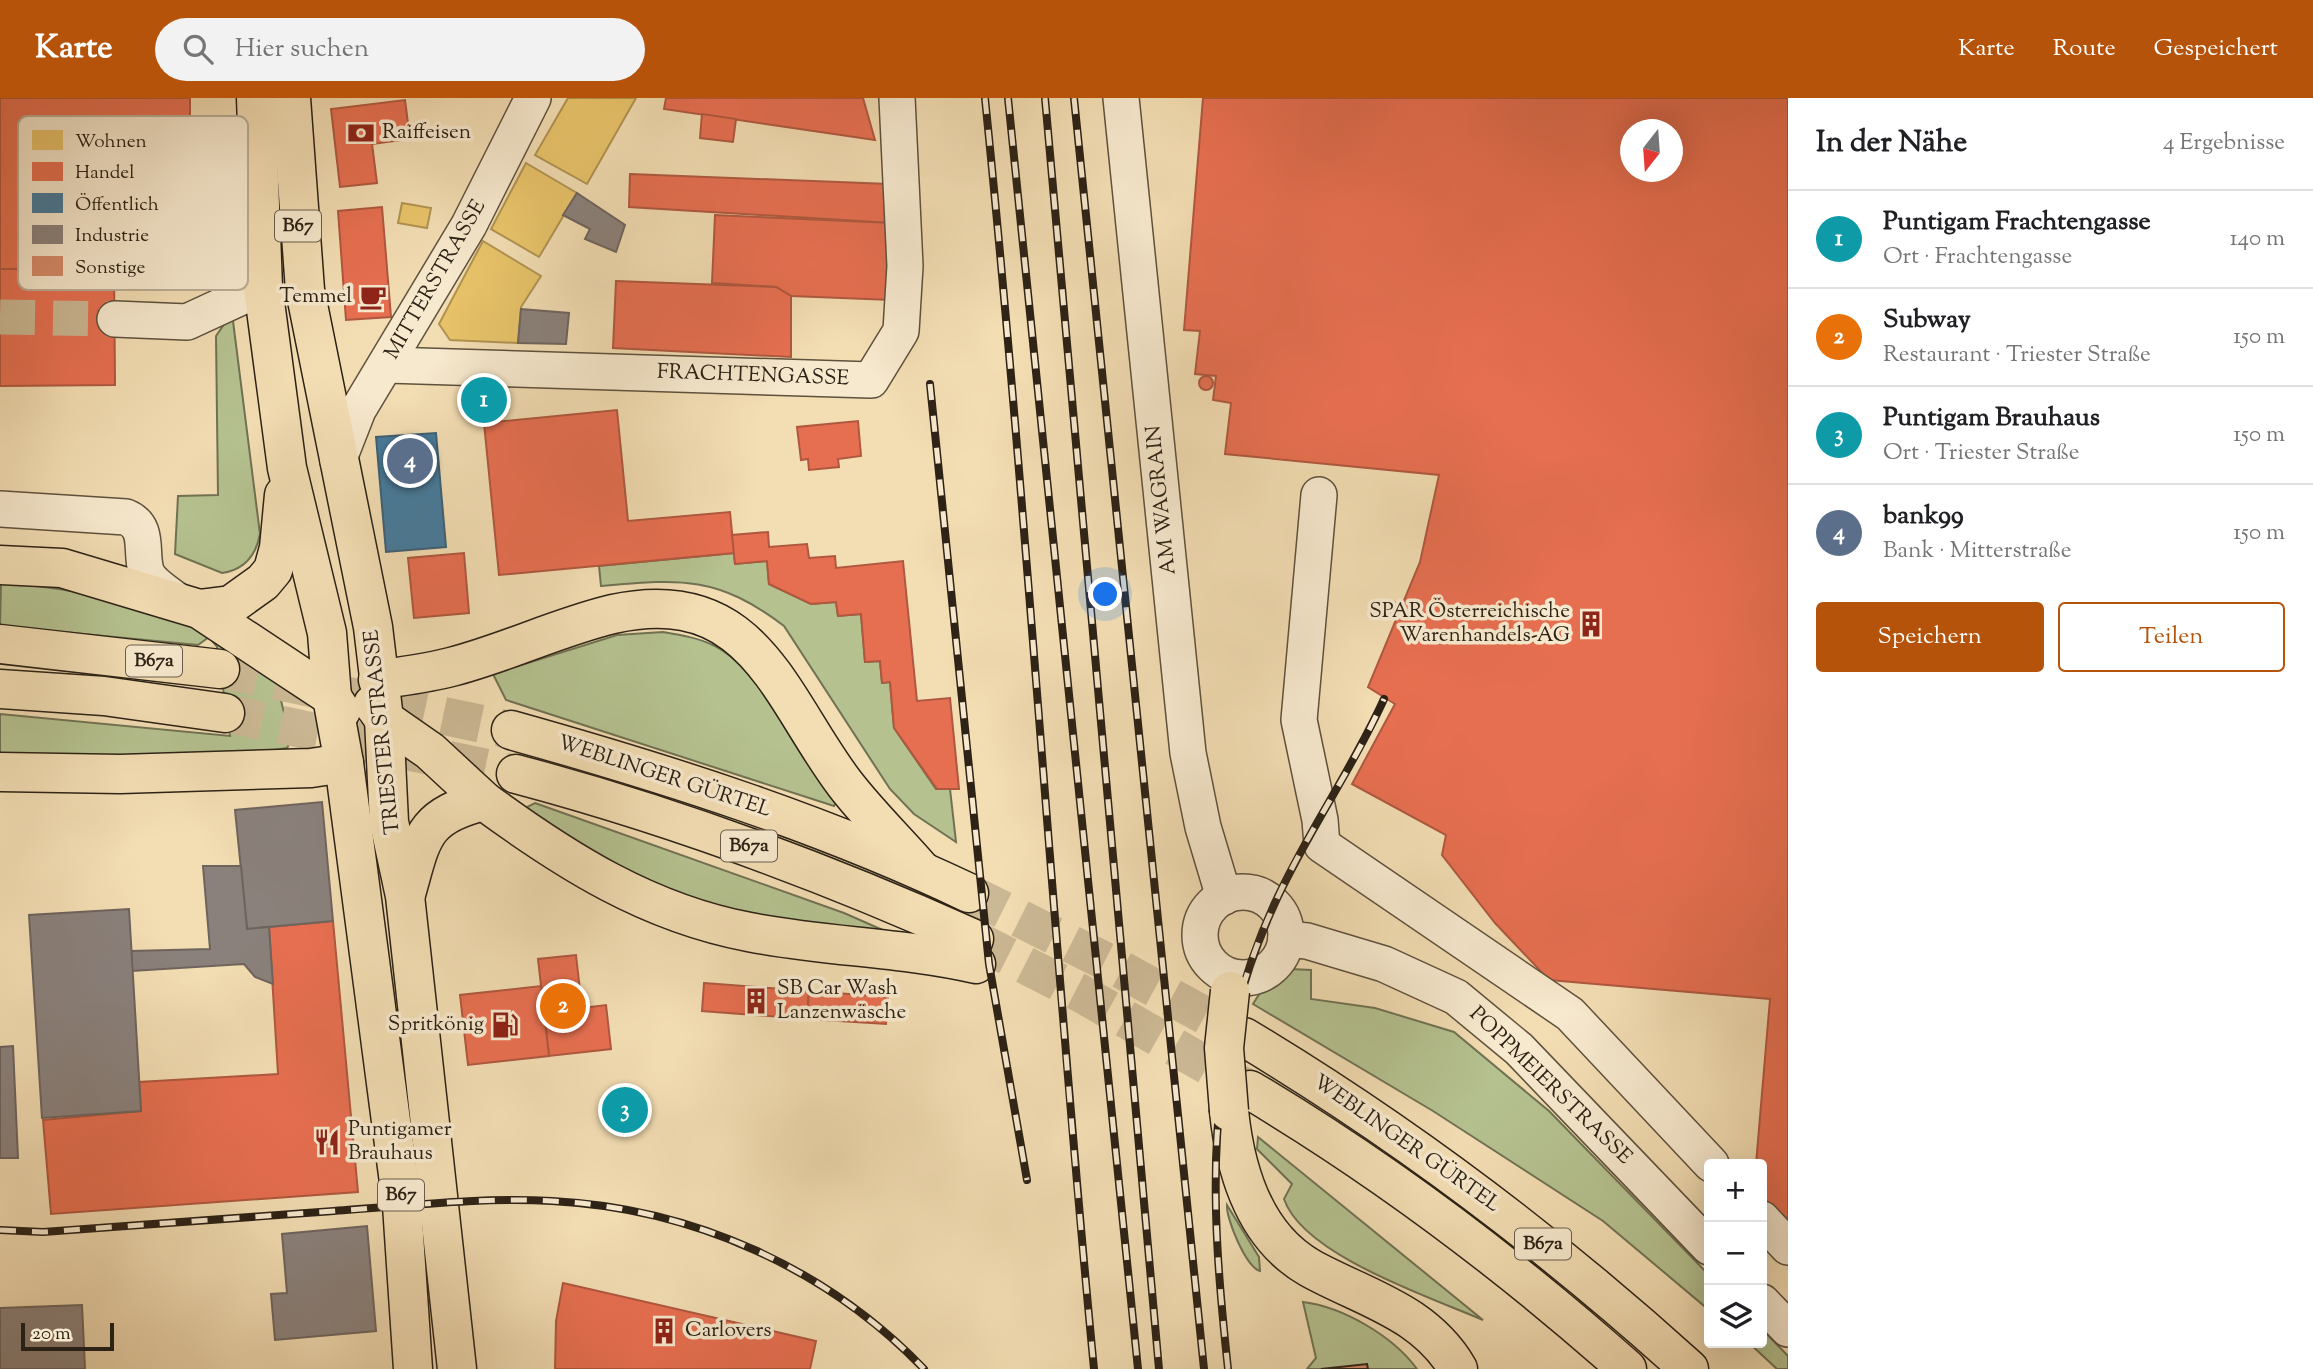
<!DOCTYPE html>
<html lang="de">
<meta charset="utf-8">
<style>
body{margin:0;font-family:"Sorts Mill Goudy",serif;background:#f2f2f2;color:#202124}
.controls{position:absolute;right:21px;bottom:21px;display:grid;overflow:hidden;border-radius:7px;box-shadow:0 7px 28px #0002}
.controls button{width:63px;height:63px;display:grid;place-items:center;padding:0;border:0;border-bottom:2px solid #e0e0e0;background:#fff;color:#202124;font:35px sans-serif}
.compass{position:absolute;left:1620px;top:21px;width:63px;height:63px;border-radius:50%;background:#fff;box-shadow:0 7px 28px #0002;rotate:197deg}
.scale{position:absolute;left:21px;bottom:18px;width:93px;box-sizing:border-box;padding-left:7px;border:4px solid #2c2216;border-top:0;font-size:19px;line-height:24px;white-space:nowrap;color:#2c2216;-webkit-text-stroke:5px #f7e9ce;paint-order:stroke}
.you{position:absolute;left:1106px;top:497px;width:24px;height:24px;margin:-18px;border:5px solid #fff;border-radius:50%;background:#1a73e8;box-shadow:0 0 0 10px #1a73e833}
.badge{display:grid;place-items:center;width:46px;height:46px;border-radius:50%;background:#b45309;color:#fff;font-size:23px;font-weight:700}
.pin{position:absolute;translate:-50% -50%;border:4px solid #fff;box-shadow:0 2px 7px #0006}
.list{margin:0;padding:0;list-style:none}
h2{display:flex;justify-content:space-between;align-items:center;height:91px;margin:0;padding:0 28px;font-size:30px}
h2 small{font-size:23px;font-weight:400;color:#757577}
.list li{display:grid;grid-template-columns:46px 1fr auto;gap:21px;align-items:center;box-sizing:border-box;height:98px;padding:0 28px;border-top:2px solid #e0e0e0}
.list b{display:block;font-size:26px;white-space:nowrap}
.list p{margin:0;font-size:23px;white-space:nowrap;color:#757577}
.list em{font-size:23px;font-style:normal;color:#757577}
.actions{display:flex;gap:14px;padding:21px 28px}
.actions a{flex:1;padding:16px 0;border:2px solid #b45309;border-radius:7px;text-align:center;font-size:24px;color:#b45309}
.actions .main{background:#b45309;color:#fff}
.icon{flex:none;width:38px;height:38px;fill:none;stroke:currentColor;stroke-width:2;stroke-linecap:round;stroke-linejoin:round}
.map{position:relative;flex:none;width:1788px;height:1271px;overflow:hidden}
header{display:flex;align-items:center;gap:42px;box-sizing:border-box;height:98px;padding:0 35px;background:#b45309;color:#fff}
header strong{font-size:33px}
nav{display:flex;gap:38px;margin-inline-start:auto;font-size:24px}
.search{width:490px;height:63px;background:#f2f2f2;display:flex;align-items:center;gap:18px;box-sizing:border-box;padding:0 24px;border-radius:38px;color:#757577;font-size:26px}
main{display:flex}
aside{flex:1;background:#fff}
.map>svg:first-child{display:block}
.green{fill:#b5c290;stroke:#707253;stroke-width:2}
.homes{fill:#e9c46a;stroke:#b09351;stroke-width:2}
.shops{fill:#e76f51;stroke:#af583f;stroke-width:2;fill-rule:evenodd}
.public{fill:#457b9d;stroke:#3e6074;stroke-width:2}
.industry{fill:#8a817c;stroke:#6e645d;stroke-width:2}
.building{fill:#d68a6a;stroke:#2c2216;stroke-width:2}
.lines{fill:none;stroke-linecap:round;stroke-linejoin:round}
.minor-tunnel{stroke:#cbb894;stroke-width:35;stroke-dasharray:35 18;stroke-linecap:butt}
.major-tunnel{stroke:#cbb894;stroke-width:38;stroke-dasharray:38 19;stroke-linecap:butt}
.minor-casing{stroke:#5e513d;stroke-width:38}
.major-casing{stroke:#2c2216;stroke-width:41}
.minor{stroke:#f7e9ce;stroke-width:35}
.major{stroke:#f3ddb3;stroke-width:38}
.rail-casing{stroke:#2c2216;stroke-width:8}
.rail{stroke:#f7e9ce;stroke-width:5;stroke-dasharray:16;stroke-linecap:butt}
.major-bridge-casing{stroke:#2c2216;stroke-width:41;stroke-linecap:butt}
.major-bridge{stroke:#f3ddb3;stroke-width:38}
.labels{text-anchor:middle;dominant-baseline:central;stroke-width:7;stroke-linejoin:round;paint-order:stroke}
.shield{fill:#f7e9ce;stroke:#695e4d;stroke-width:2}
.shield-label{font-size:19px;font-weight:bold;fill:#2c2216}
.poi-label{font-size:21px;fill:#2c2216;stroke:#f7e9ce;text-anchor:start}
.street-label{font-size:21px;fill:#2c2216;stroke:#f7e9ce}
.key{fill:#f7e9ce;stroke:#baad97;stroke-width:2}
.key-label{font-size:19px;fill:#2c2216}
</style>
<header>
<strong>Karte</strong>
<div class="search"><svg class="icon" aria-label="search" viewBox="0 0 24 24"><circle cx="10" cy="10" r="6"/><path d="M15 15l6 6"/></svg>Hier suchen</div>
<nav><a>Karte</a><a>Route</a><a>Gespeichert</a></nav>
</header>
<main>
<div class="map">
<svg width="1788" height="1271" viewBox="0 0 1788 1271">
<rect width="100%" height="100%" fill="#f3ddb3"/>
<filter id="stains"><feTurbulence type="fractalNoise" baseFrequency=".00286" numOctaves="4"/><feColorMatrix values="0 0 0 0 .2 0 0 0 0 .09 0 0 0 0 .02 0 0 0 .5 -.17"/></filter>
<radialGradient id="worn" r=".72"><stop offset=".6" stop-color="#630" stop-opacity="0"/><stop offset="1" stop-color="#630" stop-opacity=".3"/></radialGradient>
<g class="green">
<path d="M227,222l6,1 27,213c-4,21 -16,36 -38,39l-47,-19 3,-58 40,-1 -2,-159z"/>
<path d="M734,455l1,11 32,-3 2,23 42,20 25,-2 2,14 23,-2 4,48 15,-1 2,22 8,-1 4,46 42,61h14l6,53 -42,-28 -24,-25 -106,-163c-67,-51 -104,-47 -183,-40l-2,-20z"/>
<path d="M1,484c63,6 152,20 208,49 23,13 45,31 66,45l16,65 -4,7 -36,6 -251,4v-44l230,22 -13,-89 -8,-10 -11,8 -198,-19z"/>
<path d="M663,534c18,3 36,6 52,14 45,23 93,112 122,155l-3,5 -328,-106 -13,-26 124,-39z"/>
<path d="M535,705l309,110 41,18c-84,-10 -169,-16 -247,-52 -40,-18 -77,-47 -115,-70z"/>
<path d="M1290,871l21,1v29l64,9 79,24 95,79 160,164v35l-106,-89 -170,-110 -180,-107 14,-22z"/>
<path d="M1258,1039l225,183c-53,-23 -180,-65 -199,-121l8,-15 -35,-35z"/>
<path d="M1227,1107l32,52 1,14c-14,-4 -34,-52 -33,-66z"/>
<path d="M1303,1204c40,5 90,34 114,67h-110l9,-11z"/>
<path d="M1762,1231l26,27v13h-11l-28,-26h13z"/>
</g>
<g class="homes">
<path d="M568,0h68l-49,86 -52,-29z"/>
<path d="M526,65l51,30 -38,64 -48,-28z"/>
<path d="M402,105l29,5 -4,20 -29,-5z"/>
<path d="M483,143l58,35 -20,31 -3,36 -68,-3 -11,-16z"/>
</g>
<g class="shops">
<path d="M0,0h190v170l-190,1z"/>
<path d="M666,0h197l12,42 -211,-31z"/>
<path d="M1203,0h585v1121l-26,-19v-36h-6l14,-165 -221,-19 -54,-57 -53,-68 4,-20 -94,-51 43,-80 -27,-17 52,-125 19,-87 -214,-21 6,-51 -18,-3 3,-24 -21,-2 5,-43 -16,-1zM1630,32h42v42h-42z"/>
<path d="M405,2l5,39 -38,5 5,39 -37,4 -9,-78z"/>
<path d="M702,16l34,5 -3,23 -33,-4z"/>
<path d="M630,76l259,10 3,39 -263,-16z"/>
<path d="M382,109l9,110 -45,3 -8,-109z"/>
<path d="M715,117l177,8 -1,77 -100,-4 -15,-9 -64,-4z"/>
<path d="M0,171h114l1,116 -115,1z"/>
<path d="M616,183l160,6 15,9v61l-178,-9z"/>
<circle cx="1206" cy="285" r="7"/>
<path d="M474,292l20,1v20l-20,-1z"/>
<path d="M617,312l11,111 102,-9 4,41 -235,22 -15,-152z"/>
<path d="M858,323l3,35 -23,3 1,8 -30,3 -1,-11 -7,1 -4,-33z"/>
<path d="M768,434l1,15 38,-3 2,14 26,-2 1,12 67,-7 14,140 33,-3 9,91h-22l-43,-61 -4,-46 -8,1 -2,-22 -15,1 -4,-48 -23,2 -2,-14 -25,2 -42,-20 -2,-23 -32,3 -3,-29z"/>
<path d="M464,455l5,60 -55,5 -6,-60z"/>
<circle cx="1391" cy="510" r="7"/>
<path d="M333,823l25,271 -307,22 -8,-94 98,-9 -2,-29 139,-8 -9,-147z"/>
<path d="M576,857l6,53 24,-3 5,44 -62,7 -11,-97z"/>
<path d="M704,885l105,8 -2,28 -105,-8z"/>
<path d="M541,888l8,70 -81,9 -8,-70z"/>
<path d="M809,893l79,6 -2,27 -79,-5z"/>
<path d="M637,1004l1,15 -24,1 -1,-15z"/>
<path d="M563,1185l253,58 -6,28h-255l1,-48z"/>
</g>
<path class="public" d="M436,335l10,114 -60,5 -10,-115z"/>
<g class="industry">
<path d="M577,95l48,32 -9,27 -31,-13 5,-10 -27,-14z"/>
<path d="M521,211l48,4 -3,31 -48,-1z"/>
<path d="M322,704l11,119 -86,8 -12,-119z"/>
<path d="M203,768h38l6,63 22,-2 4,57 -18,-7 -11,-13 -112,7 -1,-20 79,-2z"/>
<path d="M129,811l12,202 -99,7 -13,-203z"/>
<path d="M13,948l5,112h-18v-111z"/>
<path d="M367,1128l9,105 -101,9 -4,-46 16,-1 -5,-59z"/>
<path d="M82,1207l3,64h-85v-61z"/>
</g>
<path class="building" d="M1367,1266l1,5h-47z"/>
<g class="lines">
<path class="minor-tunnel" d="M0,219l115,2"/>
<g class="major-tunnel">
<path d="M220,571l291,61"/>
<path d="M225,615l291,61"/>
<path d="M969,795l140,70 135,74"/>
<path d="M974,841l106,54 170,97"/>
</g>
<g class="minor-casing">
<g id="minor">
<path d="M1121,0l67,655 15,74 21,70"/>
<path d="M115,221l72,3 76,-35"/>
<path d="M387,267l484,15 30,-49 4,-65 -8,-168"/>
<path d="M338,363l20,-51 111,-185 64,-127"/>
<path d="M1319,397l-20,225 21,100 2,25 248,169 141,150"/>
<path d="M0,411l126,8c24,10 14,34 20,54 4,12 23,23 33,31"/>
<circle cx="1243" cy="837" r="43"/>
<path d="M1286,841l21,2 77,23 72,33 63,52 190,198"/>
<path d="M1762,1121l26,28"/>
<path d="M1762,1204l26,27"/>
</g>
</g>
<g class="major-casing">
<g id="major">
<path d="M256,0l7,189 24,181 40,165 5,64 12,66 58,442 11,164"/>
<path d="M291,0l14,192 68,337 11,92 5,103 16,74 52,473"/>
<path d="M0,467l62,3 137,41 133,88 9,14"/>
<path d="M199,511l32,-4 32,-23 10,-12 6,-22 5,-53"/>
<path d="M0,546l220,25"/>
<path d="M378,582c25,-4 50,-7 73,-13 55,-14 107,-40 162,-53 141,-31 166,83 232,170 23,30 52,58 77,87"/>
<path d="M0,591l104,7 121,17"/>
<path d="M373,606l11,15 46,32 54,50"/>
<path d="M511,632c157,44 311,93 458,163"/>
<path d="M0,674l120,2 191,-6 33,-5"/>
<path d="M516,676c158,42 309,98 458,165"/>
<path d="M406,796c16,-56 16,-78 78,-93 82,60 164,112 265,131 76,15 152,15 227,32"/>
<path d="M1244,939c160,96 307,207 445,332"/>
<path d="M1250,992c134,80 260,175 377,279"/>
<path d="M1229,1013c6,58 25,125 81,157 54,30 114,43 148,101"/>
</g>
</g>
<use href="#minor" class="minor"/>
<use href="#major" class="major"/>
<g class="rail-casing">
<g id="rail">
<path d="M985,0c43,423 68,848 109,1271"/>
<path d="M1008,0l130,1271"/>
<path d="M1045,0l114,1271"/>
<path d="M1074,0l130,1271"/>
<path d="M930,286l59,580 38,216"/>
<path d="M0,1132l43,2c97,-7 194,-14 291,-21 72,-5 145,-14 218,-10 140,7 275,67 372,168"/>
<path d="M1228,1271c-18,-168 -26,-306 46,-464 32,-71 78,-135 110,-206"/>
</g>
</g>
<use href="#rail" class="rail"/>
<g class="major-bridge-casing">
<path id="major-bridge" d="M1229,1013l-5,-63 6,-57"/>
</g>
<use href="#major-bridge" class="major-bridge"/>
</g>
<defs>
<g id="bank-bare" transform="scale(2.1)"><path d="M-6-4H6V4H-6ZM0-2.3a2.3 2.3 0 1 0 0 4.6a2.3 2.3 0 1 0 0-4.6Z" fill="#8f2418" stroke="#f7e9ce" stroke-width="2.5" paint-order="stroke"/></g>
<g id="cafe-bare" transform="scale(2.1)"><path d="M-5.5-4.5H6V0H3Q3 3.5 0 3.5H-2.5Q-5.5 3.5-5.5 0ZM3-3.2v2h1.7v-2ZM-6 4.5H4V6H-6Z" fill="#8f2418" stroke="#f7e9ce" stroke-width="2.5" paint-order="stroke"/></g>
<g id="building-bare" transform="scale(2.1)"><path d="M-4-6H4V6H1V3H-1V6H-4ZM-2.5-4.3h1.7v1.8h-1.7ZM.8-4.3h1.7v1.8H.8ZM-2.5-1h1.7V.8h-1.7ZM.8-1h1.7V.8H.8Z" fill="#8f2418" stroke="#f7e9ce" stroke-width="2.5" paint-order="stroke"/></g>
<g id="fuel-bare" transform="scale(2.1)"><path d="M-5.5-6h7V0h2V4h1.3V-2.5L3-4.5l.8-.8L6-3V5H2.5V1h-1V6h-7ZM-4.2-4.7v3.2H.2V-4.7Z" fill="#8f2418" stroke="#f7e9ce" stroke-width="2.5" paint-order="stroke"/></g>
<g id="restaurant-bare" transform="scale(2.1)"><path d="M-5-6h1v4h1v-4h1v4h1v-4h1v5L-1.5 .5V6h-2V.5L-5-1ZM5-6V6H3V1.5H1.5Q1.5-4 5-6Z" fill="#8f2418" stroke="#f7e9ce" stroke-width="2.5" paint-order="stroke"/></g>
</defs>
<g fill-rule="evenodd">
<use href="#bank-bare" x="361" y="35"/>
<use href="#cafe-bare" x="373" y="199"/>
<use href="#building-bare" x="1591" y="526"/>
<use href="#building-bare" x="756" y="903"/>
<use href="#fuel-bare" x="505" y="927"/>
<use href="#restaurant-bare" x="327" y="1044"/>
<use href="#building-bare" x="664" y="1233"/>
</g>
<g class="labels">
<g class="shield">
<rect x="275" y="112.5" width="46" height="31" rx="5"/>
<rect x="126" y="547.5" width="56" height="31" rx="5"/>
<rect x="721" y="732.5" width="56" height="31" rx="5"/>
<rect x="378" y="1081.5" width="46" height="31" rx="5"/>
<rect x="1515" y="1130.5" width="56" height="31" rx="5"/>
</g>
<g class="shield-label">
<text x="298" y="128">B67</text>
<text x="154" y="563">B67a</text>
<text x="749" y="748">B67a</text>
<text x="401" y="1097">B67</text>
<text x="1543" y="1146">B67a</text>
</g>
<g class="poi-label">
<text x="382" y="35">Raiffeisen</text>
<text x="352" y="199" text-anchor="end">Temmel</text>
<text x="1570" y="514" text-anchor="end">SPAR Österreichische<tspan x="1570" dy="24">Warenhandels-AG</tspan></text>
<text x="777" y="891">SB Car Wash<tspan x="777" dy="24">Lanzenwäsche</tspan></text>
<text x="484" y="927" text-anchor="end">Spritkönig</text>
<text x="348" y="1032">Puntigamer<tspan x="348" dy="24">Brauhaus</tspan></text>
<text x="685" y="1233">Carlovers</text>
</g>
<g class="street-label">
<text transform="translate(436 182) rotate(-60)">MITTERSTRASSE</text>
<text transform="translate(753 278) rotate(2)">FRACHTENGASSE</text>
<text transform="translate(1162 402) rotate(-96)">AM WAGRAIN</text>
<text transform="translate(383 634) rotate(-96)">TRIESTER STRASSE</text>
<text transform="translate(664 679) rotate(18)">WEBLINGER GÜRTEL</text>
<text transform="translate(1550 988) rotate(44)">POPPMEIERSTRASSE</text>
<text transform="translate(1406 1046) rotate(35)">WEBLINGER GÜRTEL</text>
</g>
</g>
<rect x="18" y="18" width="230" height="174" rx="10" class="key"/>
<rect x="32" y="32" width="31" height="20" fill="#e9c46a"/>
<rect x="32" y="64" width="31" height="19" fill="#e76f51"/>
<rect x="32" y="95" width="31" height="20" fill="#457b9d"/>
<rect x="32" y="127" width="31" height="19" fill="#8a817c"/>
<rect x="32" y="158" width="31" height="20" fill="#d68a6a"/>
<g class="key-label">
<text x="75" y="49">Wohnen</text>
<text x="75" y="80">Handel</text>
<text x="75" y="112">Öffentlich</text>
<text x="75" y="143">Industrie</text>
<text x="75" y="175">Sonstige</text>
</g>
<rect width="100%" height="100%" filter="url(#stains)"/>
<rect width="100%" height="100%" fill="url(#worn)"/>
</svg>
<div class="controls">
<button>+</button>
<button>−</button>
<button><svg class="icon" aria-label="layers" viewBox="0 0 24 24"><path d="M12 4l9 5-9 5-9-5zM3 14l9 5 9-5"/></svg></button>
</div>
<svg class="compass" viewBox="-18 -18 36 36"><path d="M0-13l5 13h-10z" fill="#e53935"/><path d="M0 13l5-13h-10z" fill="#757577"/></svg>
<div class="scale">20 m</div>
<div class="you"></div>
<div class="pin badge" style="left:484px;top:302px;background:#0f9aa8">1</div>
<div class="pin badge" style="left:563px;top:908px;background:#e8710a">2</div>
<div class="pin badge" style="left:625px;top:1012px;background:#0f9aa8">3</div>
<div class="pin badge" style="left:410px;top:363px;background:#5c6f8a">4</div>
</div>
<aside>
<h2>In der Nähe<small>4 Ergebnisse</small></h2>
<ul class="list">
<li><span class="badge" style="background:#0f9aa8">1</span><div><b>Puntigam Frachtengasse</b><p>Ort · Frachtengasse</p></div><em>140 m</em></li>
<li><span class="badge" style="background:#e8710a">2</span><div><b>Subway</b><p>Restaurant · Triester Straße</p></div><em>150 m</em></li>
<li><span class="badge" style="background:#0f9aa8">3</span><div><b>Puntigam Brauhaus</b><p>Ort · Triester Straße</p></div><em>150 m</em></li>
<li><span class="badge" style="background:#5c6f8a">4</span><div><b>bank99</b><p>Bank · Mitterstraße</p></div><em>150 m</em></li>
</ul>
<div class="actions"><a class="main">Speichern</a><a>Teilen</a></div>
</aside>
</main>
